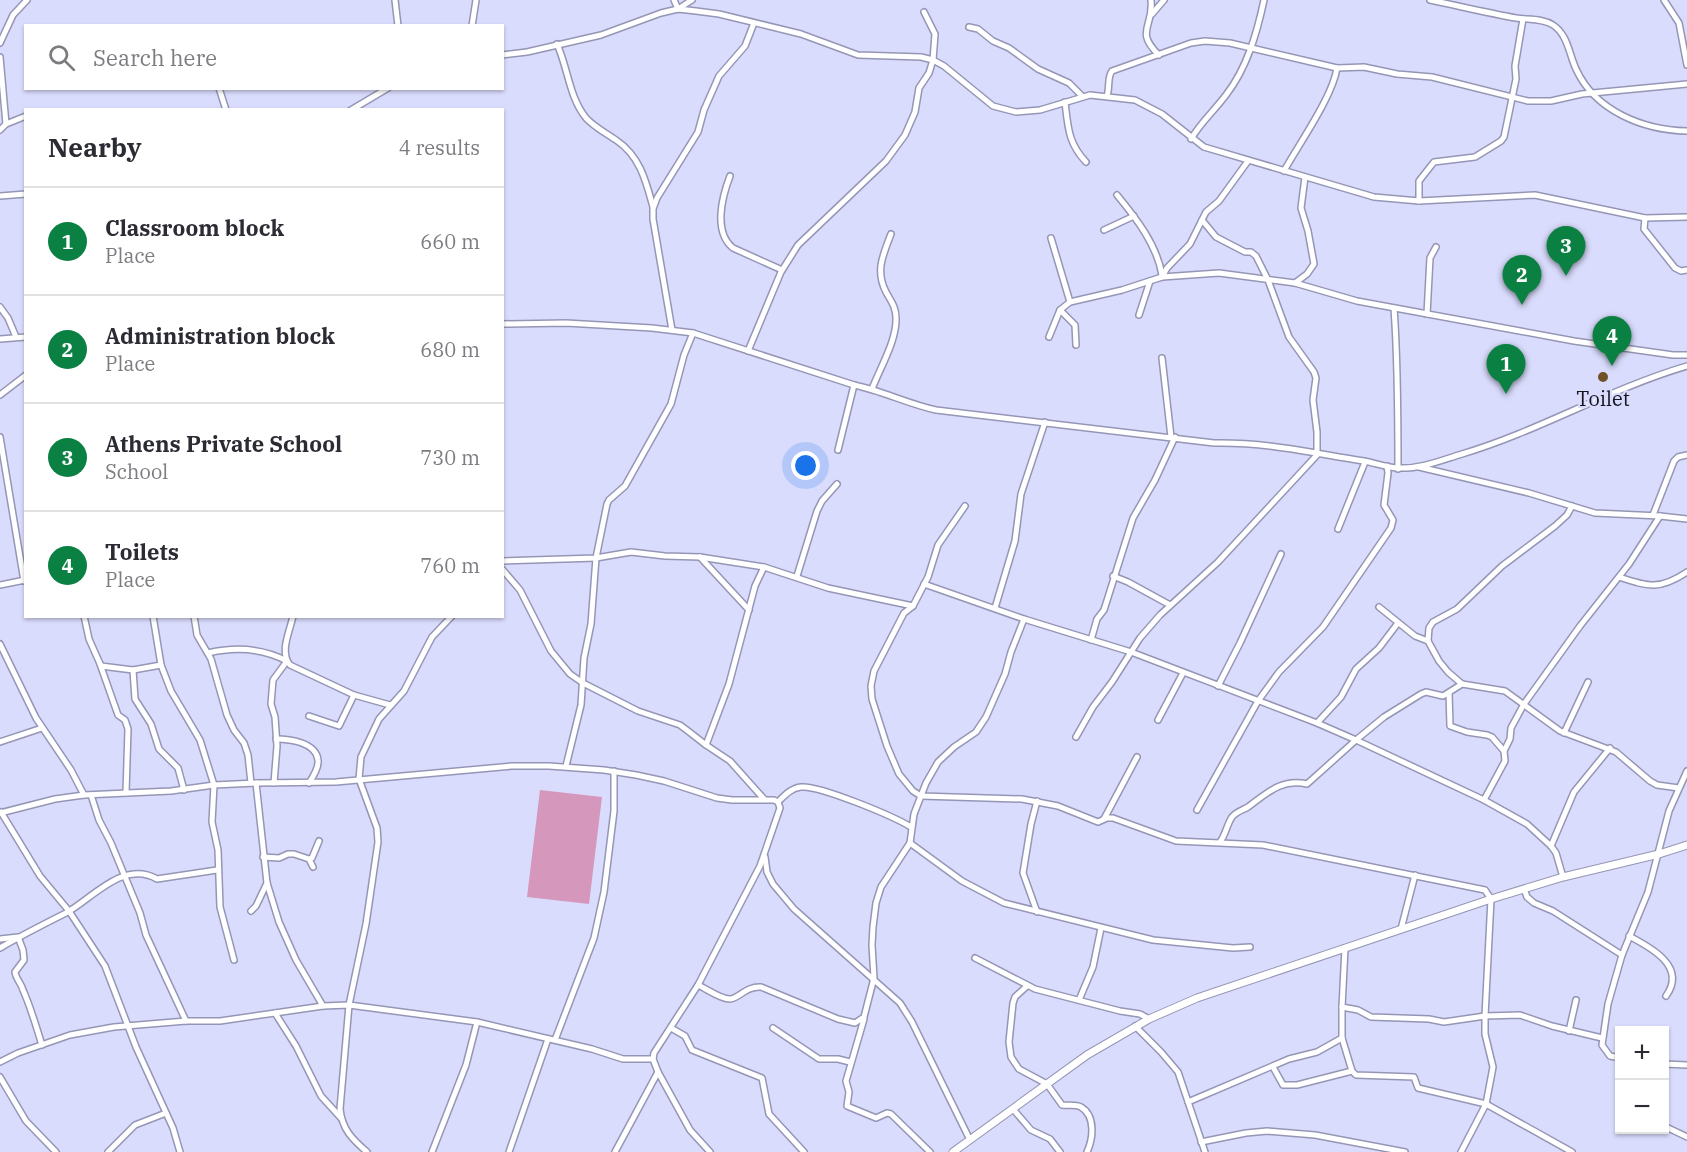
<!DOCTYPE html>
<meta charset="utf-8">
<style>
body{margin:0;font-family:"IBM Plex Serif",serif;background:#f7f7f7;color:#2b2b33}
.controls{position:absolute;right:18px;bottom:18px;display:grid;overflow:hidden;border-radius:0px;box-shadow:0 2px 4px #0004}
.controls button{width:54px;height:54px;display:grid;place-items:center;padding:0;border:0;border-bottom:2px solid #e1e1e2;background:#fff;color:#2b2b33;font:30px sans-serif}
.you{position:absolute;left:806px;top:466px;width:21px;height:21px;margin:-15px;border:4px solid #fff;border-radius:50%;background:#1a73e8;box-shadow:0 0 0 9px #1a73e833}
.badge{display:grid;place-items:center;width:39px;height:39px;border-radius:50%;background:#0b8043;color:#fff;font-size:20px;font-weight:700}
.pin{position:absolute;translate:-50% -50px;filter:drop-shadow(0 2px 3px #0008)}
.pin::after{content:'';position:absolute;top:32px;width:21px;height:18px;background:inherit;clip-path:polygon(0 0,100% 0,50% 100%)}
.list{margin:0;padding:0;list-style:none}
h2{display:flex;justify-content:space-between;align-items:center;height:78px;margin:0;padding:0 24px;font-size:26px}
h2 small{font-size:20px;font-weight:400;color:#7c7c81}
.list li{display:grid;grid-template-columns:39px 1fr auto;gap:18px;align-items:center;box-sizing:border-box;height:108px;padding:0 24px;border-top:2px solid #e1e1e2}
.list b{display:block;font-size:22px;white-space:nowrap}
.list p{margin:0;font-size:20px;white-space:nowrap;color:#7c7c81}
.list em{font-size:20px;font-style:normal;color:#7c7c81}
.icon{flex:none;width:33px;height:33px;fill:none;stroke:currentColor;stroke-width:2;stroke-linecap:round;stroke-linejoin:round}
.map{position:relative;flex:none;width:1687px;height:1152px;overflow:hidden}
.search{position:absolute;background:#fff;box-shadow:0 2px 4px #0004;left:24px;top:24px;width:480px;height:66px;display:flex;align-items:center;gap:15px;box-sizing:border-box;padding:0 21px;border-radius:0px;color:#7c7c81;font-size:22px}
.panel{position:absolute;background:#fff;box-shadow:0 2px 4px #0004;left:24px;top:108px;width:480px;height:510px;border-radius:0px}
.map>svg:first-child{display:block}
.green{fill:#d597bc}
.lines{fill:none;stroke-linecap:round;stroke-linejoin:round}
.minor-casing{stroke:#9596b5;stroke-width:8}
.tertiary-casing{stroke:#9596b5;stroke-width:9}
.minor{stroke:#fff;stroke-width:5}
.tertiary{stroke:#fff;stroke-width:7}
.poi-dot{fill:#715127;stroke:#dadcfd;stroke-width:2}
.labels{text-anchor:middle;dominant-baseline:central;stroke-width:4.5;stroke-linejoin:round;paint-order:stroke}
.poi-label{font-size:20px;fill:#13141f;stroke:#dadcfd}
</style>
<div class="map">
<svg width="1687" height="1152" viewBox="0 0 1687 1152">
<rect width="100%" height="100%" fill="#dadcfd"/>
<path class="green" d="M540,790l62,7 -13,107 -62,-7z"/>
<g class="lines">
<g class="minor-casing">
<g id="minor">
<path d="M395,0l3,26"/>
<path d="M674,0l4,9 14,-9"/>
<path d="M1151,0c3,27 -17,31 8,55"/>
<path d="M1430,0c29,6 58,13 86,18 12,2 26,0 37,7 15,10 16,29 23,44 19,42 67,61 111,62"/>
<path d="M1664,0l15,23 8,42"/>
<path d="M1152,14l12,-14"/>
<path d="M472,26l4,-26"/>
<path d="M969,27l9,2 15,12 16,7 29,21 31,14 13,13"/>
<path d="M0,43l13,-28 14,-15"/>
<path d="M557,44c11,24 12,53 29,74 8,9 20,15 30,22 24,16 30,41 37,67"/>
<path d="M502,55l25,-3 74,-17 60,-22 17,-4 18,2 23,3 82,20 57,21 63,2 12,3 11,6 49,40 23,6 24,-2 50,-15 45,5 27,14 42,33 170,50 45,4 116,-6 110,23 42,-1"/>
<path d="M0,57l6,67 -6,6"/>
<path d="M219,88l7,22"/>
<path d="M1107,96c3,-8 0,-19 5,-25l79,-28 14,-2 25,2 107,25 27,-1 33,7 35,3 96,24h23l31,-7 105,-10"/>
<path d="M1065,102c3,25 3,41 21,60"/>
<path d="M351,110l37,-22"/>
<path d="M6,124l20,-8"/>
<path d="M1191,139c10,-17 23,-28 35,-44 21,-27 31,-62 38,-95"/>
<path d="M1284,171c15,-27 49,-75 53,-103"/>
<path d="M730,176c-8,21 -17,56 3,72l49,22"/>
<path d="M1117,195c19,23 40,50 45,80"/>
<path d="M0,196l26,-2"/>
<path d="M1419,201v-20l15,-19 41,-5 26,-16 3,-4 12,-58 -1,-13 8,-47"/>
<path d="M1645,218l-1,11 31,39 6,3 6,-1"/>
<path d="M1104,230l30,-14"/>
<path d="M1162,277l5,-9 23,-24 16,-32 13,-11 29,-40"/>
<path d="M1295,283l12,-9 7,-10 -6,-33 -7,-23 4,-31"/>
<path d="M1070,302l52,-12 40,-13 57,-4 76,10 62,18 217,40 99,14h14"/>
<path d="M0,307l8,11 8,19"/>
<path d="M1394,308c4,54 4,107 4,161"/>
<path d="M1060,310l15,15 1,20"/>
<path d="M1427,314l3,-56 6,-11"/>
<path d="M1139,315l11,-34"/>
<path d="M502,324l64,-1 86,5 41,5 161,52c29,6 54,19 82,25l278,33c53,-1 98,10 150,18 11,2 24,7 35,7 22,1 43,-8 63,-14 77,-23 147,-65 225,-88"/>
<path d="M672,330l-19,-111v-10l4,-11 41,-66 6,-22 15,-34 26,-30 9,-23"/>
<path d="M1049,337l11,-27 10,-8 -19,-64"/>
<path d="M0,339l26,-2"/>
<path d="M748,351l33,-79 17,-27 88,-84 19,-26 10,-23 4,-24 10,-15 4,-13 2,-26 -11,-22"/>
<path d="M1162,358l9,79"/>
<path d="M872,389c8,-21 25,-49 24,-71 0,-11 -5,-17 -10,-26 -11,-21 -3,-37 5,-58"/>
<path d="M0,395l26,-20"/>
<path d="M0,437l24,144"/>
<path d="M838,450l16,-65"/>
<path d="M1419,467l110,26 66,20 65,3 27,3"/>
<path d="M965,506l-27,39 -10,32 -15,29 -9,7 -30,58 -3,15 1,13 15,47 12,28 14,17 8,5 101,3 36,7 40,16 9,-4h6l63,23 87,4 222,45 6,9 -6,117v18l8,33 -7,37 -25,48"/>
<path d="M1572,506l-5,9 -12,11 -53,40 -45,43 -24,13 -4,6 -1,13 11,20 9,11 14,12 43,7 55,40 56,21 34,29 7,4 22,3"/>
<path d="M1653,515l21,-54 4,-4 9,-2"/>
<path d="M1338,529l27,-67"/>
<path d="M700,557l49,53"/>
<path d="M502,561l94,-3 35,-6 34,4 35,1 64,10 64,21 85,18"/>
<path d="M502,569l18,21 31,61 19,23 13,9 55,28 42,14 8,6 18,14 24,16 34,38"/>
<path d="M797,576l20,-65 5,-10 15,-17"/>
<path d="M1113,576l15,6 42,23"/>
<path d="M1619,577c30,10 41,13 68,-5"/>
<path d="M924,584l100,35 107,33 186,71 39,17 128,60 43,24 24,22 5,7 7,24"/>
<path d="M0,585l25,-5"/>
<path d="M1379,607l36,29 13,5"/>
<path d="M995,608l20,-67 6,-47 24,-72"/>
<path d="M84,616l5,23 12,27 32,4 28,-5"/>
<path d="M153,616l8,49 10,26 29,49 14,45 -2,37 6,28 2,57 14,53"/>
<path d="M194,616l3,19 14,24 16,56 7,15 10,13 4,12 3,28"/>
<path d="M293,616c-3,15 -14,36 -3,49l64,30 36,10"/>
<path d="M1091,640l6,-21 7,-9 29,-92 22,-38 20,-43"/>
<path d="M0,644l36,74 35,52 13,25"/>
<path d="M208,653c26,-6 54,-5 79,8l-14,19 -2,24 4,13 2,29 -3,37"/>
<path d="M100,664l18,51 7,5 3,9 -2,64"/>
<path d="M133,670l2,29 16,25 8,25 19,19 6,22"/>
<path d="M1218,686l22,-43 41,-89"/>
<path d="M1449,693l1,33 17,6 20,3 5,2 12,14 1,10 -21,39"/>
<path d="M309,716l30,10 15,-31"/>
<path d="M1158,720l25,-47"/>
<path d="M1317,723l24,-26 15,-28 23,-21 19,-25"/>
<path d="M1564,733l24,-51"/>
<path d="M1076,737l17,-30 19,-25 28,-44 20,-23 58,-53 99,-107v-23l-4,-32 3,-22 -2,-6 -25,-35 -21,-57 -12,-24 -5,-4h-6l-29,-15 -14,-17"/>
<path d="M276,739c13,0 40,3 42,21 1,7 -5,17 -9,23"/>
<path d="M0,742l42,-14"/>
<path d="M706,745l23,-61 26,-98 9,-19"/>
<path d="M1504,751l6,-12 1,-11 13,-24 56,-78 49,-62 31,-48"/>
<path d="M566,766l15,-61 3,-47 7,-34 5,-66 11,-54 2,-4 16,-14 46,-82 13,-49 9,-22"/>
<path d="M256,783l11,100 12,39 17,38 27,46"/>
<path d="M91,795l8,25 12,23 29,70 6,22 40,86"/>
<path d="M1037,801l-6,23 -8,49 14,39"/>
<path d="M778,802c6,-6 13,-14 23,-15 18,-2 92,29 110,40"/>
<path d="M1197,810l61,-109 21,-29 44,-45 68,-99 2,-8 -9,-15 4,-32 -1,-7"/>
<path d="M1,812l39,64 29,35 36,55 31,81 37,81 7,24"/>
<path d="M0,813l55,-14 29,-4 87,-4 43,-6 42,-2 80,-1 176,-16h37l55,4 32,5 28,6 53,17 15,2h42l4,2 2,6 -20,58 -62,119 -44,68 -1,6 5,13 32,58 20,22"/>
<path d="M1104,819l33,-62"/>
<path d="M1220,842c6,-8 7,-18 12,-25 5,-6 11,-7 16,-10 19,-14 34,-29 59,-23l49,-44 28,-23 37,-23 5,-2 17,4 19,-12"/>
<path d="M910,843l52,38 42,22 149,37 80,8 17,-1"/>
<path d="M1551,846l23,-54 36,-44"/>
<path d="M263,857l16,1 9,-4h6l15,5 4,8"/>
<path d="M765,857l2,15 6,12 21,25 106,94 12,19 58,118"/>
<path d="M309,859l3,-1 7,-17"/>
<path d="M1524,889l3,8 7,6 19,8 69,44"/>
<path d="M251,911l5,-5 11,-23"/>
<path d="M1401,929l14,-54"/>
<path d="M1629,936c23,12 58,31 37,60"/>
<path d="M0,939l18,-2 5,13 1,10 -9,12c1,7 6,11 8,18 8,18 13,36 19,55"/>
<path d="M0,948c22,-13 44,-24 66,-35 27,-15 57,-53 91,-34l60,-9"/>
<path d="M1345,948l-3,59v31l10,33 4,4 58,2 4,11 68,16 86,48"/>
<path d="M975,958l60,31 85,22 20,3 9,5"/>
<path d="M698,985c9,4 22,14 32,14 8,0 16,-13 31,-12l77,32 17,4 9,-6 10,-39 -2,-33 1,-18 3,-24 5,-16 29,-44 4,-29 12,-31 12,-21 16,-15 22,-15 10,-15 19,-43 6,-22 13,-33"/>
<path d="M1027,986l-12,11 -2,6 -4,39 2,15 8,12 28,15 15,21c6,1 13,-1 19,2 15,9 12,32 6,45"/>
<path d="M1079,1000l14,-33 8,-39"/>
<path d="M1342,1007l16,3 13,7 58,2 15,3 41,-6 35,-1 32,11 50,12"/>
<path d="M275,1013l21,33 25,50 20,22"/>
<path d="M864,1019l-18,62 3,11 -2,14 29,12 11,-5 4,1 39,38"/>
<path d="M1135,1026l26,26 17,20 27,80"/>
<path d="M671,1028l14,8 7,14 70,28 7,36 35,38"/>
<path d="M773,1028l46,31h19l12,3"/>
<path d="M1569,1031l7,-31"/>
<path d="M555,1040l39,-102 10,-46 10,-81v-40"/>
<path d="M1620,1058l-10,-2 -8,-11 6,-41 14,-49 26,-63 21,-81 18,-40"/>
<path d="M0,1062l18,-9 52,-18 44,-8 72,-6h34l103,-15 26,-1 128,17 115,27 31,10h30"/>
<path d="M1664,1064l23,1"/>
<path d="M1273,1067l10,18h14l55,-14"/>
<path d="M0,1077l26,44 30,31"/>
<path d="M1188,1102l101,-43 28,-7 25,-14"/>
<path d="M1013,1109l18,21 19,9 10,13"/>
<path d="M1664,1126l23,11"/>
<path d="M1201,1142l45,-9 21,-2 48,4 90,17"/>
<path d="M108,1152l27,-27 31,-12"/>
<path d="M367,1152c-15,-13 -25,-23 -27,-43l9,-104 17,-81 12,-82 -1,-14 -18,-49 2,-22 18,-38 25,-28 28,-54 20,-21"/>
<path d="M432,1152l34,-87 11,-43"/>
<path d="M509,1152l39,-113"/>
<path d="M615,1152l43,-80"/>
</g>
</g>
<g class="tertiary-casing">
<path id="tertiary" d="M953,1152l134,-97 62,-36 48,-21 294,-99 72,-22 96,-23 28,-9"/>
</g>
<use href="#minor" class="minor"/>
<use href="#tertiary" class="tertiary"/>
</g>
<circle class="poi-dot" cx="1603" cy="377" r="6"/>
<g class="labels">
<g class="poi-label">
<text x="1603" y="398">Toilet</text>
</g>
</g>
</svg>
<div class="controls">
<button>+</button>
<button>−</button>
</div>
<div class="you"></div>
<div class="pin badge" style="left:1506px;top:394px">1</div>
<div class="pin badge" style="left:1522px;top:305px">2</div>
<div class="pin badge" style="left:1566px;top:276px">3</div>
<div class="pin badge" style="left:1612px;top:366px">4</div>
<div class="search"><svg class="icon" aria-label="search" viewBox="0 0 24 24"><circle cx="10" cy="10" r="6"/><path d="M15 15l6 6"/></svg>Search here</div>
<section class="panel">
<h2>Nearby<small>4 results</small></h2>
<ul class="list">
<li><span class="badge">1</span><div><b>Classroom block</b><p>Place</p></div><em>660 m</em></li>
<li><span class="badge">2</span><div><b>Administration block</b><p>Place</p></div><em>680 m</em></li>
<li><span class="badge">3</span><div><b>Athens Private School</b><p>School</p></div><em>730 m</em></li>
<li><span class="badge">4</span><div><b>Toilets</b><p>Place</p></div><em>760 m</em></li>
</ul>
</section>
</div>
